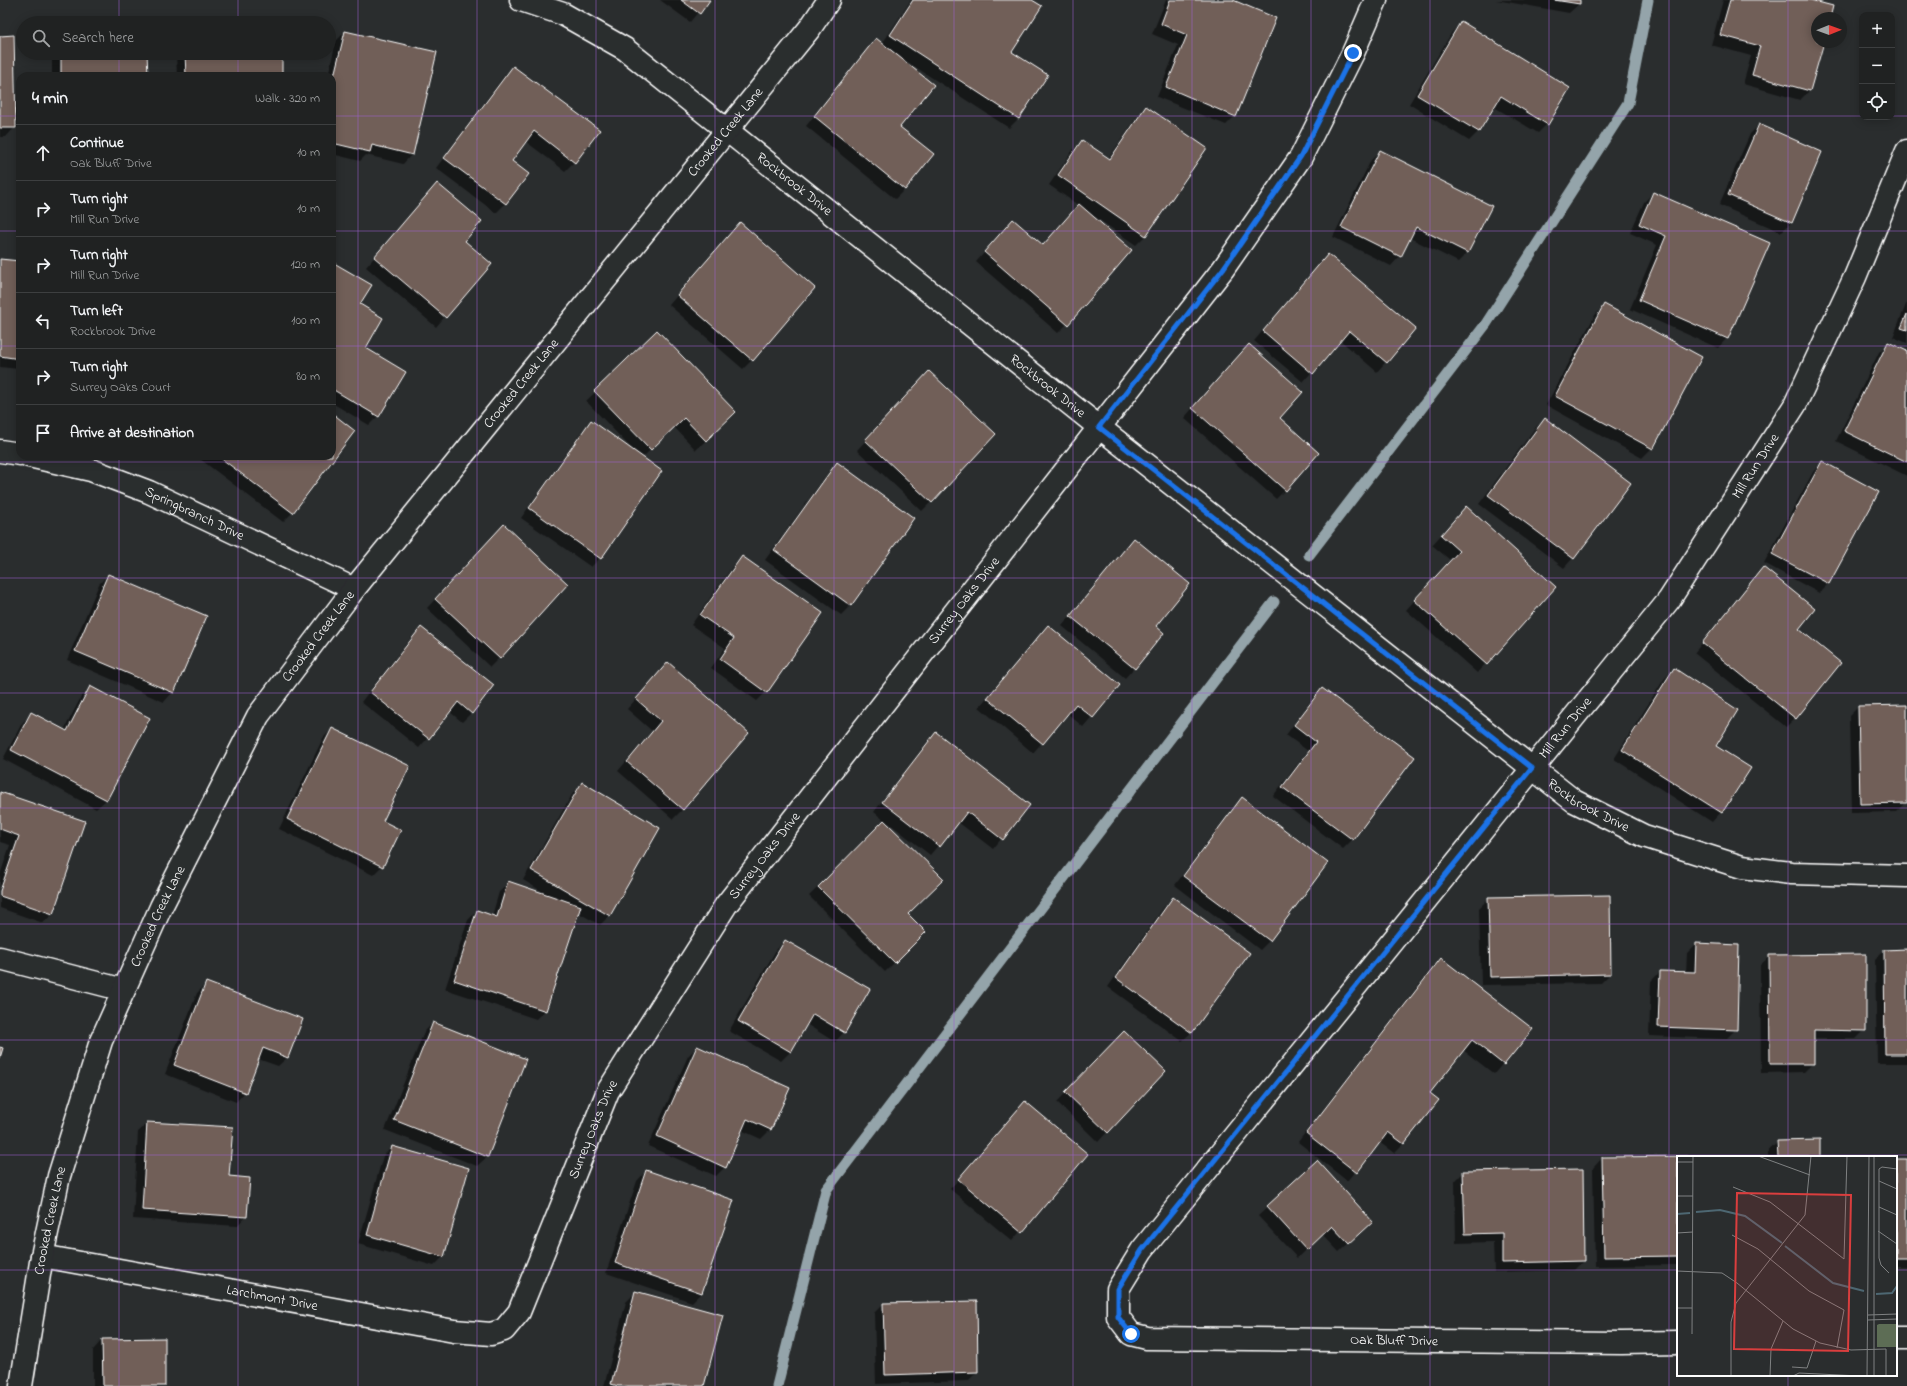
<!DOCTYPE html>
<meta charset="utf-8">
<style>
body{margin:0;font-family:"Indie Flower",sans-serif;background:#282a2a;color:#f1f3f6}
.controls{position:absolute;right:12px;top:12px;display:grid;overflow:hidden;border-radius:8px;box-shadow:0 2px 10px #0003}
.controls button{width:36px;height:36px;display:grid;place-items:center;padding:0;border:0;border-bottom:1px solid #3d3f40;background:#202222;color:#f1f3f6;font:20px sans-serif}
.compass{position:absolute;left:1811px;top:12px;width:36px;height:36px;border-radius:50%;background:#202222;box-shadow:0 2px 10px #0003;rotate:89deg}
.stop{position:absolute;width:12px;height:12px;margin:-9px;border:3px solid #1a73e8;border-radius:50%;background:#fff}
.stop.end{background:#1a73e8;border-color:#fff;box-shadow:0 1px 4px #0008}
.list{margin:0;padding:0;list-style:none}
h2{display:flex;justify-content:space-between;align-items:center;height:52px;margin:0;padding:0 16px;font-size:17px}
h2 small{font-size:13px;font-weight:400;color:#a2a4a5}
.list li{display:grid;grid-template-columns:26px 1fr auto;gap:12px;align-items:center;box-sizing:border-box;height:56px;padding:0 16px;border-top:1px solid #3d3f40}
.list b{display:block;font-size:15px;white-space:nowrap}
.list p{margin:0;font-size:13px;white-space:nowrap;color:#a2a4a5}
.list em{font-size:13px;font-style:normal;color:#a2a4a5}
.icon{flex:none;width:22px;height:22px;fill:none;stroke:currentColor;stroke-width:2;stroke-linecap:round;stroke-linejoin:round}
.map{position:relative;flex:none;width:1907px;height:1386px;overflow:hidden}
.search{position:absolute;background:#202222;box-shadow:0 2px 10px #0003;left:16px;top:16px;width:320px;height:44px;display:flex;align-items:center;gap:10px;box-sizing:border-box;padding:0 14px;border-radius:22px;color:#a2a4a5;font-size:15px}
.panel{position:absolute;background:#202222;box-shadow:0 2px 10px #0003;left:16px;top:72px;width:320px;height:388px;border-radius:12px}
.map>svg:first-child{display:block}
.shadow{fill:#0007}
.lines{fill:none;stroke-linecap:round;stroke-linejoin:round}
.stream{stroke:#94a4aa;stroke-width:11}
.building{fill:#715f59;stroke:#fff}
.street-casing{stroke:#fff;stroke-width:25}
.street{stroke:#2a2d2e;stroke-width:22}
.route{stroke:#1a73e8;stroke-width:5}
.grid{fill:none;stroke:#9c61cf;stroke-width:1;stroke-opacity:0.55}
.labels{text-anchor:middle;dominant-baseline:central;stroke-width:3.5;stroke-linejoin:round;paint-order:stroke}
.street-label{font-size:14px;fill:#fff;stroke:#2a2d2e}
.inset-river{fill:none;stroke:#4d6772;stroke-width:2}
.inset-road{fill:none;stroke:#7f8182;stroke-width:1}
.view{fill:#da3e3e;fill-opacity:0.15;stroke:#da3e3e;stroke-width:2}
.inset-edge{fill:none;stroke:#fff;stroke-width:2}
</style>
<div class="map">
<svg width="1907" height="1386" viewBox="0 0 1907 1386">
<rect width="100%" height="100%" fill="#2a2d2e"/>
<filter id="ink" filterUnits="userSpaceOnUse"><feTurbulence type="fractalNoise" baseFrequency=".025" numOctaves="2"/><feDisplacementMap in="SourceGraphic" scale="8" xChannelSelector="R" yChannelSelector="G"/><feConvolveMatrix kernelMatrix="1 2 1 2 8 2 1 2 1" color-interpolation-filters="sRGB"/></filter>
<g filter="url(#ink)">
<g class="shadow">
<path d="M660,0h48l-18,22z"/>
<path d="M911,0h119l-19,52 8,66 -10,10 -109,-71 -1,1v70l6,61 -10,10 -89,-73 61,-77 9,-9 6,4z"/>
<path d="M1166,0h65l4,116 -9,9 -69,-28 21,-52 -26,-11z"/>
<path d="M1496,0h83v4l-10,9z"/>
<path d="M1723,0h83l23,18h-12v24h6l-14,49 -9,9 -57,-16 8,-28 -40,-11z"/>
<path d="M1461,23l86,101 -9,9 -44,-26 -16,25 -9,9 -60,-37 43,-72z"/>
<path d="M345,32l67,122 -9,10 -37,-9 -6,6 -28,-7v-78h-4l8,-35z"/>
<path d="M0,37l15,90 -9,10h-6z"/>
<rect x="52" y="53" width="95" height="23"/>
<path d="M176,53h105v23h-104z"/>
<path d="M513,67l61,95 -9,9 -40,-30 -15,21 17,12 -22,30 -9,9 -60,-45 68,-92z"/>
<path d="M1146,107l59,41 -60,88 -9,9 -41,-28 -28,107 -9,9 -82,-71 37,-42 29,26 36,-41 -29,-20 24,-35 9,-9 26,18 29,-42z"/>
<path d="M1759,125l62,27 -30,71 -10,9 -62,-27 31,-71z"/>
<path d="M1381,151l109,55 -23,47 -9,9 -48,-24 -10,18 -9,10 -58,-29 38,-77z"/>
<path d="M437,184l27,57 26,23 -54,63 -70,-60z"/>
<path d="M1653,193l74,145 -9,10 -88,-39 27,-64 -27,-12 14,-31z"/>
<path d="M731,233l21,127 -9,9 -74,-64z"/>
<path d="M1328,255l86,74 -37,43 -37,-32 -37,42 -49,-41z"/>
<path d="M0,260l20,2v106l-1,1 -19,-2z"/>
<path d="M335,264l24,40 5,44 14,68 -9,9 -37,-22v-137z"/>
<path d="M1907,302v41l-14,-6z"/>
<path d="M1605,305l96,53 -49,90 -10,10 -96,-53 49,-90z"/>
<path d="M657,332l69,89 -30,29 -22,-23 -32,31 -42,100 -9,9 -70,-49 61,-87 9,-9 41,27 -46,-48z"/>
<path d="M1889,343l18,9v124l-71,-35 43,-89z"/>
<path d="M1239,355l39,63 7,72 -9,9 -92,-81z"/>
<path d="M920,382l11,120 -9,9 -65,-61z"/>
<path d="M332,415l22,16 -62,82 -9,9 -83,-63 3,-3h129z"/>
<path d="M1545,419l85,64 -57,75 -9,10 -85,-64 56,-76z"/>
<path d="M1822,462l55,30 -49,92 -9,9 -55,-30 49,-91z"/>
<path d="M837,464l76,54 -63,88 -9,9 -76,-55 63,-87z"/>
<path d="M1466,507l88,80 -77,86 -71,-63 44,-50 -18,-15z"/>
<path d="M495,534l4,124 -9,9 -63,-59z"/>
<path d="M1134,539l20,87 -20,42 -9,10 -63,-52z"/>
<path d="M742,557l24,135 -9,9 -46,-33 14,-20 -34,-23 42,-59z"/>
<path d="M1763,568l34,62 -2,88 -9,9 -92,-74z"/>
<path d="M108,575l65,117 -9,10 -97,-42 32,-76z"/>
<path d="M1048,626l71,59 -36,42 -16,-14 -34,40 -54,-46z"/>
<path d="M421,628l50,85 -9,9 -12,-10 -31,36 -58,-46 51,-65z"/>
<path d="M668,663l14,147 -9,9 -55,-48 34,-40 -25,-22z"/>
<path d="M1674,669l40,77 35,22 -28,44 -9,10 -98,-63 50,-80z"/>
<path d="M91,688l58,31 -43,81 -10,9 -93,-50 19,-36 10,-9 32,16 17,-33z"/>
<path d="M1322,689l31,150 -10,10 -70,-53 35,-45 -22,-16 27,-37z"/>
<path d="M1907,706l-1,96 -10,10 -45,1 -2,-97 9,-9z"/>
<path d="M332,729l49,92 1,45 -9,9 -94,-46 44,-91z"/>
<path d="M936,733l93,72 -36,44 -35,-27 -28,33 -41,-32 -1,1 19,90 18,18 -40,40 -76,-76 76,-75 -11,-9 53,-70z"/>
<path d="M582,784l77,45 -50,87 -9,9 -23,-13 -32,98 -9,9 -91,-30 23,-69 9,-9 15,5 7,-24 10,-9 39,12 -25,-15 50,-87z"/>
<path d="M0,793l84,28 -31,93 -10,9 -43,-15v-33l10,-30 -10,-3z"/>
<path d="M1242,799l85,64 -58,78 -9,9 -85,-65 58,-77z"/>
<path d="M1174,898l18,134 -10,9 -74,-54 56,-80z"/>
<path d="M1489,898l121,76 -9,9 -120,2 -2,-77z"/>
<path d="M785,941l59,91 -9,10 -29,-18 -16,28 -9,9 -52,-30 47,-81z"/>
<path d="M1696,944l42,2 -2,83 -10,10 -77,-3 2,-55 9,-9 26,1 1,-20z"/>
<path d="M1907,950v113h-30l-2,-103 9,-9z"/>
<path d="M1770,956l95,74 -9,9h-43v24l-9,9 -43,1 -1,-108z"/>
<path d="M1441,959l90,71 -37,44 -31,-24 -34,43 8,7 -34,44 -9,9 -15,-11 -32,39 -49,-39 134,-174z"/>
<path d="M206,984l82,73 -10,9 -20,-7 -13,33 -9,10 -71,-28 32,-81z"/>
<path d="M433,1023l92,37 -38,97 -10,9 -92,-36 39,-98z"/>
<path d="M1114,1042l50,29 -66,71 -41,-40z"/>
<path d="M697,1047l92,41 -19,42 -9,9 -20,-9 -16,37 -9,9 -68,-30 40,-90z"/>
<path d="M1025,1102l61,53 -74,86 -62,-52z"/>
<path d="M148,1123l80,54 18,39 -9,10 -104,-7 5,-87z"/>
<path d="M1778,1142l41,15h-51v-6z"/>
<path d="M392,1147l76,21 -25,89 -9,9 -76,-22 25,-88z"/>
<path d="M1678,1157v108l-83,1 -2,-98 9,-10z"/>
<rect x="1896" y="1160" width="11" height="108"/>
<path d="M1317,1161l45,70 -23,21 -17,-18 -25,24 -39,-42z"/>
<path d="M1582,1170l1,91 -9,9 -80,2 -1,-30 -37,1 -1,-62 9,-9z"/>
<path d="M646,1171l87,30 -32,92 -9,9 -86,-29 31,-92z"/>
<path d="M636,1292l67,94h-99l22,-84z"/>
<path d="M883,1304l94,68 -9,9 -92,3 -2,-71z"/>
<path d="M102,1340l62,46h-71v-36z"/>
</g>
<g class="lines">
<g class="stream">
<path d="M1309,555l177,-231 142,-221 20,-103"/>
<path d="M777,1386l49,-196 448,-588"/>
</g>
</g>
<g class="building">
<path d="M681,0h29l-10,14z"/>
<path d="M913,0h119l10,6 -30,46 36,23 -29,44 -129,-84z"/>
<path d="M1170,0h63l43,18 -40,99 -70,-30 21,-52 -26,-11z"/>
<path d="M1554,0h26v4z"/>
<path d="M1730,0h80l23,6 -3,12h-13v24h7l-14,49 -58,-16 8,-29 -40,-11z"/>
<path d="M1461,21l109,67 -22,37 -47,-29 -22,36 -62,-37z"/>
<path d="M345,31l92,21 -24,103 -41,-10 -2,7 -38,-9v-59z"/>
<path d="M14,35l2,93h-16v-92z"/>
<path d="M876,38l58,47 -34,42 34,27 -29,36 -91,-74z"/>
<path d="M61,53h86l1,23h-87z"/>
<path d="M185,53h97v23h-96z"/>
<path d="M513,66l87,64 -25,33 -41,-32 -22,30 17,13 -23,30 -62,-46z"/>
<path d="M1146,106l61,42 -61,88 -88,-61 24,-35 28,19z"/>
<path d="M1759,124l63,28 -30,71 -64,-28z"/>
<path d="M1380,150l112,56 -24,47 -52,-26 -15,30 -60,-30z"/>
<path d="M437,183l45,38 -17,20 27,23 -46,54 -72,-61z"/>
<path d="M1653,192l117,51 -42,96 -89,-39 27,-64 -27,-12z"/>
<path d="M1079,204l53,46 -64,75 -84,-73 29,-33 30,26z"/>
<path d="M740,222l75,66 -62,73 -76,-66z"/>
<path d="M1328,254l88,74 -29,35 -38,-32 -36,43 -50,-43z"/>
<path d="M0,259l20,2v98l-20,-3z"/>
<path d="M334,263l38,22 -12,19 23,14 -17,30 40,24 -27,45 -47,-28v-122z"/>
<path d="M1604,304l98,53 -49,92 -98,-53z"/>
<path d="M1907,314v16l-6,-2z"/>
<path d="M657,330l79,82 -30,29 -22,-23 -33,32 -57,-59z"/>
<path d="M1888,342l19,9v111l-63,-31z"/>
<path d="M1249,344l54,48 -23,26 39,35 -33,38 -94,-83z"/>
<path d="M929,371l67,63 -64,69 -67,-63z"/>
<path d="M332,413l23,18 -62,82 -75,-57h114z"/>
<path d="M1545,418l86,65 -57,76 -86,-64z"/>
<path d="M591,420l71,51 -61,88 -72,-51z"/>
<path d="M1822,461l57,31 -50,92 -57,-30z"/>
<path d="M837,462l77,56 -63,88 -77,-56z"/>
<path d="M1466,506l90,81 -69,78 -73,-65 45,-49 -18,-16z"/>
<path d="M504,524l64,60 -68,75 -65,-60z"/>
<path d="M1134,538l56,46 -34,42 8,7 -29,36 -65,-53z"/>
<path d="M742,556l81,57 -56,80 -47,-34 14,-21 -34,-23z"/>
<path d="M1763,567l52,42 -16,20 42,34 -45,56 -94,-76z"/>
<path d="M108,574l99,42 -33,77 -99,-42z"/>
<path d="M1048,625l72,60 -27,33 -17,-14 -33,40 -56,-46z"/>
<path d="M421,627l73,58 -22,29 -14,-12 -29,37 -59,-47z"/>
<path d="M668,662l81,71 -66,77 -56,-48 34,-41 -25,-22z"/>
<path d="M1674,668l64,42 -22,36 35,22 -29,45 -100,-63z"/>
<path d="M90,686l60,32 -43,82 -96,-50 20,-38 36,19z"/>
<path d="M1322,688l93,69 -62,83 -71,-53 34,-45 -22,-17z"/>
<path d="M1907,705v98l-47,1 -2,-98z"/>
<path d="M332,728l78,38 -27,55 18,9 -18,37 -96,-48z"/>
<path d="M936,732l94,73 -27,35 -36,-28 -27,35 -58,-45z"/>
<path d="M582,782l78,46 -50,88 -79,-46z"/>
<path d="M0,792l85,29 -32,93 -53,-18v-5l19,-55 -19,-7z"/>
<path d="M1242,797l86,66 -58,78 -87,-65z"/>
<path d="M884,820l60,59 -36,35 18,18 -31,31 -77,-76z"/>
<path d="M508,881l73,25 -35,105 -92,-31 23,-70 20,7z"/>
<path d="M1610,895l1,79 -121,3 -2,-80z"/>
<path d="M1173,897l77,56 -58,80 -76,-55z"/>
<path d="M785,940l85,49 -25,44 -32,-19 -22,38 -53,-31z"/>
<path d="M1696,943l43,2 -2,85 -79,-3 2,-56 35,1z"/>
<path d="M1907,949v105h-22l-1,-104z"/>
<path d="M1866,954v77l-52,-1v34h-44l-1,-109z"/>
<path d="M1441,958l92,71 -29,36 -32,-25 -42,53 9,7 -35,44 -16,-12 -31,41 -51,-40z"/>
<path d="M206,982l97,37 -15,39 -25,-10 -17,45 -72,-28z"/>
<path d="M433,1022l93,37 -38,98 -94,-37z"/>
<path d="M1124,1031l42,40 -58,62 -43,-41z"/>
<path d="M697,1046l93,42 -19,42 -24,-11 -21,49 -69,-32z"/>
<path d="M0,1047l3,1 -3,10z"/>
<path d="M1025,1101l63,53 -66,79 -64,-54z"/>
<path d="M147,1122l86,5 -4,49 21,2 -3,39 -105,-7z"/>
<path d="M1820,1140v17h-42l-1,-16z"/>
<path d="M392,1146l77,22 -25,89 -77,-22z"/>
<path d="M1699,1156l-21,1v99l-74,1 -2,-100z"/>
<rect x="1896" y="1159" width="11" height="100"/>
<path d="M1317,1160l56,62 -24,22 -17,-18 -25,24 -40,-44z"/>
<path d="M1583,1169l1,92 -82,2v-30l-37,1 -2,-63z"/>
<path d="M646,1170l88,30 -32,93 -87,-30z"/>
<path d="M635,1291l88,24 -19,71h-86l-7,-2z"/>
<path d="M977,1301l1,71 -93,3 -2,-72z"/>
<path d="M165,1338v48h-62l-1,-47z"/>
</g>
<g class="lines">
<g class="street-casing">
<g id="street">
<path id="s1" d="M521,0l42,14 62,35 474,378 475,374 70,35 98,31 49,6 116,3"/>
<path d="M0,451l20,3"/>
<path id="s2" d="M29,456l62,14 58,22 205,97"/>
<path d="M0,958l124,32"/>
<path id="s3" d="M42,1256l412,75 37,3 13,-4 15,-18 89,-221 118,-186 497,-636 78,-112 52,-104 23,-53"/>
<path d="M1896,1338h11"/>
<path id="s4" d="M1678,1342l-56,1 -475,-5 -16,-4 -13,-17v-28l24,-39 527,-650 126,-195 60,-128 52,-126"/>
<path id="s5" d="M21,1386l21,-130 17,-80 42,-135 60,-134 97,-191 96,-127 456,-561 19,-28"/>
</g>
</g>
<use href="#street" class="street"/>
</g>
</g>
<g class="lines" filter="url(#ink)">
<path class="route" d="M1131,1334l-13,-17v-28l24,-39 390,-482 -433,-341 124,-158 78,-113 52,-103"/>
</g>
<path class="grid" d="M119,0v23M238,0v23M358,0v1386M477,0v1386M596,0v1386M715,0v1386M834,0v1386M954,0v1386M1073,0v1386M1192,0v1386M1311,0v1386M1430,0v1386M1549,0v1386M1669,0v1386M1788,0v1157M119,53v23M238,53v23M0,116h20M332,116h1530M1892,116h15M0,231h20M332,231h1575M0,346h20M332,346h1575M119,456v930M238,456v930M0,462h1907M0,578h1907M0,693h1907M0,808h1907M0,924h1907M0,1040h1907M0,1155h1907M0,1270h1678M1896,1270h11M1788,1375v11"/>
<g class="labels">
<g class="street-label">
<text stroke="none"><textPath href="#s5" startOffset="1464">Crooked Creek Lane</textPath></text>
<text stroke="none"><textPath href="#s1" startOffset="332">Rockbrook Drive</textPath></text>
<text stroke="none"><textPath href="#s5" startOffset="1140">Crooked Creek Lane</textPath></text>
<text stroke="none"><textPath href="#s1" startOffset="656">Rockbrook Drive</textPath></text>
<text stroke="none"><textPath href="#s4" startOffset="1639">Mill Run Drive</textPath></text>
<text stroke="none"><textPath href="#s2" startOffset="176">Springbranch Drive</textPath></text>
<text stroke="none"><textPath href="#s3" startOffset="1338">Surrey Oaks Drive</textPath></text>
<text stroke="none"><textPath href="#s5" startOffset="816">Crooked Creek Lane</textPath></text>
<text stroke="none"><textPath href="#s4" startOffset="1315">Mill Run Drive</textPath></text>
<text stroke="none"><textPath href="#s1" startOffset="1341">Rockbrook Drive</textPath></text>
<text stroke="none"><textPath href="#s3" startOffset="1014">Surrey Oaks Drive</textPath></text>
<text stroke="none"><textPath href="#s5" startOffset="492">Crooked Creek Lane</textPath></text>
<text stroke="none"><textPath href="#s3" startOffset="690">Surrey Oaks Drive</textPath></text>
<text stroke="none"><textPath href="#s5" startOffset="168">Crooked Creek Lane</textPath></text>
<text stroke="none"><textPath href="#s3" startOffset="234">Larchmont Drive</textPath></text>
<text transform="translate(1394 1341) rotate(1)">Oak Bluff Drive</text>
</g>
</g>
<g transform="translate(1677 1156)">
<rect width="220" height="220" fill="#2a2d2e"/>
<path d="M202,168h18v23h-20v-22z" fill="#5d6d55"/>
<path class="inset-river" d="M19,56l24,-2 25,6 37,27M0,58l13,-1M108,90l48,37 31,8M199,138l16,-1 5,-7"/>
<path class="inset-road" d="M81,0l52,19M0,6h16M202,25l18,8M56,31l37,15 74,57 3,-103M0,40h16M202,51l18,8M201,75l19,13M0,77l16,-1M55,79l26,14 51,42 35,19 -7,38M0,115l45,2 15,10 56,46 27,14 31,7 35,-1v27M212,117l-8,-8 -2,-7v-89l3,-2 15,2M0,152h15M191,159l29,-1M191,164l29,-1M15,178l1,-178M115,211l15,1 9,-27M54,220v-54l5,-19 69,-88 6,-59M93,220l1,-27 12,-28M116,220l6,-3 61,3M190,220l2,-220M197,220v-220"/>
<path class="view" d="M60,37l114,2 -3,156 -114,-2z"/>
<rect width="220" height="220" class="inset-edge"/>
</g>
</svg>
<div class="controls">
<button>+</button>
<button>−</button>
<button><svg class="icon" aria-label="locate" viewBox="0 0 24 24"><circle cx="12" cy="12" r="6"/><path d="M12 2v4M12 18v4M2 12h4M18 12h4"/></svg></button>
</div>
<svg class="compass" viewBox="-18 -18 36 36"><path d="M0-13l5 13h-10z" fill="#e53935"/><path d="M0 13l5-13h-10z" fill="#a2a4a5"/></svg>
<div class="stop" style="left:1131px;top:1334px"></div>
<div class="stop end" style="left:1353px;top:53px"></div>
<div class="search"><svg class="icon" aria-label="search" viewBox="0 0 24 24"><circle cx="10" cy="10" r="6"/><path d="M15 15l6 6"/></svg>Search here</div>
<section class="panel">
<h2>4 min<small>Walk · 320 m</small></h2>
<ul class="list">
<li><svg class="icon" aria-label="ahead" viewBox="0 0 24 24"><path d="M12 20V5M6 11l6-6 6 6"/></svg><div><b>Continue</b><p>Oak Bluff Drive</p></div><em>10 m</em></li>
<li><svg class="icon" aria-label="right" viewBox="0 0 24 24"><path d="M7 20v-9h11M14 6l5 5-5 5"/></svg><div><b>Turn right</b><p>Mill Run Drive</p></div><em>10 m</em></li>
<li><svg class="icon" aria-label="right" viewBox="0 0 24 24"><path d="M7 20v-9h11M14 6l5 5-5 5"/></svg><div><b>Turn right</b><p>Mill Run Drive</p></div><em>120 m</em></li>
<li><svg class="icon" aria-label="left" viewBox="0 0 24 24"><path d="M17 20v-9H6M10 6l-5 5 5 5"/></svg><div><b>Turn left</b><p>Rockbrook Drive</p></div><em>100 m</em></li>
<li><svg class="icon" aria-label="right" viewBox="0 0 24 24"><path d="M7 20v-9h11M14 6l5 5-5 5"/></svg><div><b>Turn right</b><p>Surrey Oaks Court</p></div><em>80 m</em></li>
<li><svg class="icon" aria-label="arrive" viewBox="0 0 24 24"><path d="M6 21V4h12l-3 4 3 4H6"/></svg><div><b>Arrive at destination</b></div></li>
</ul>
</section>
</div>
